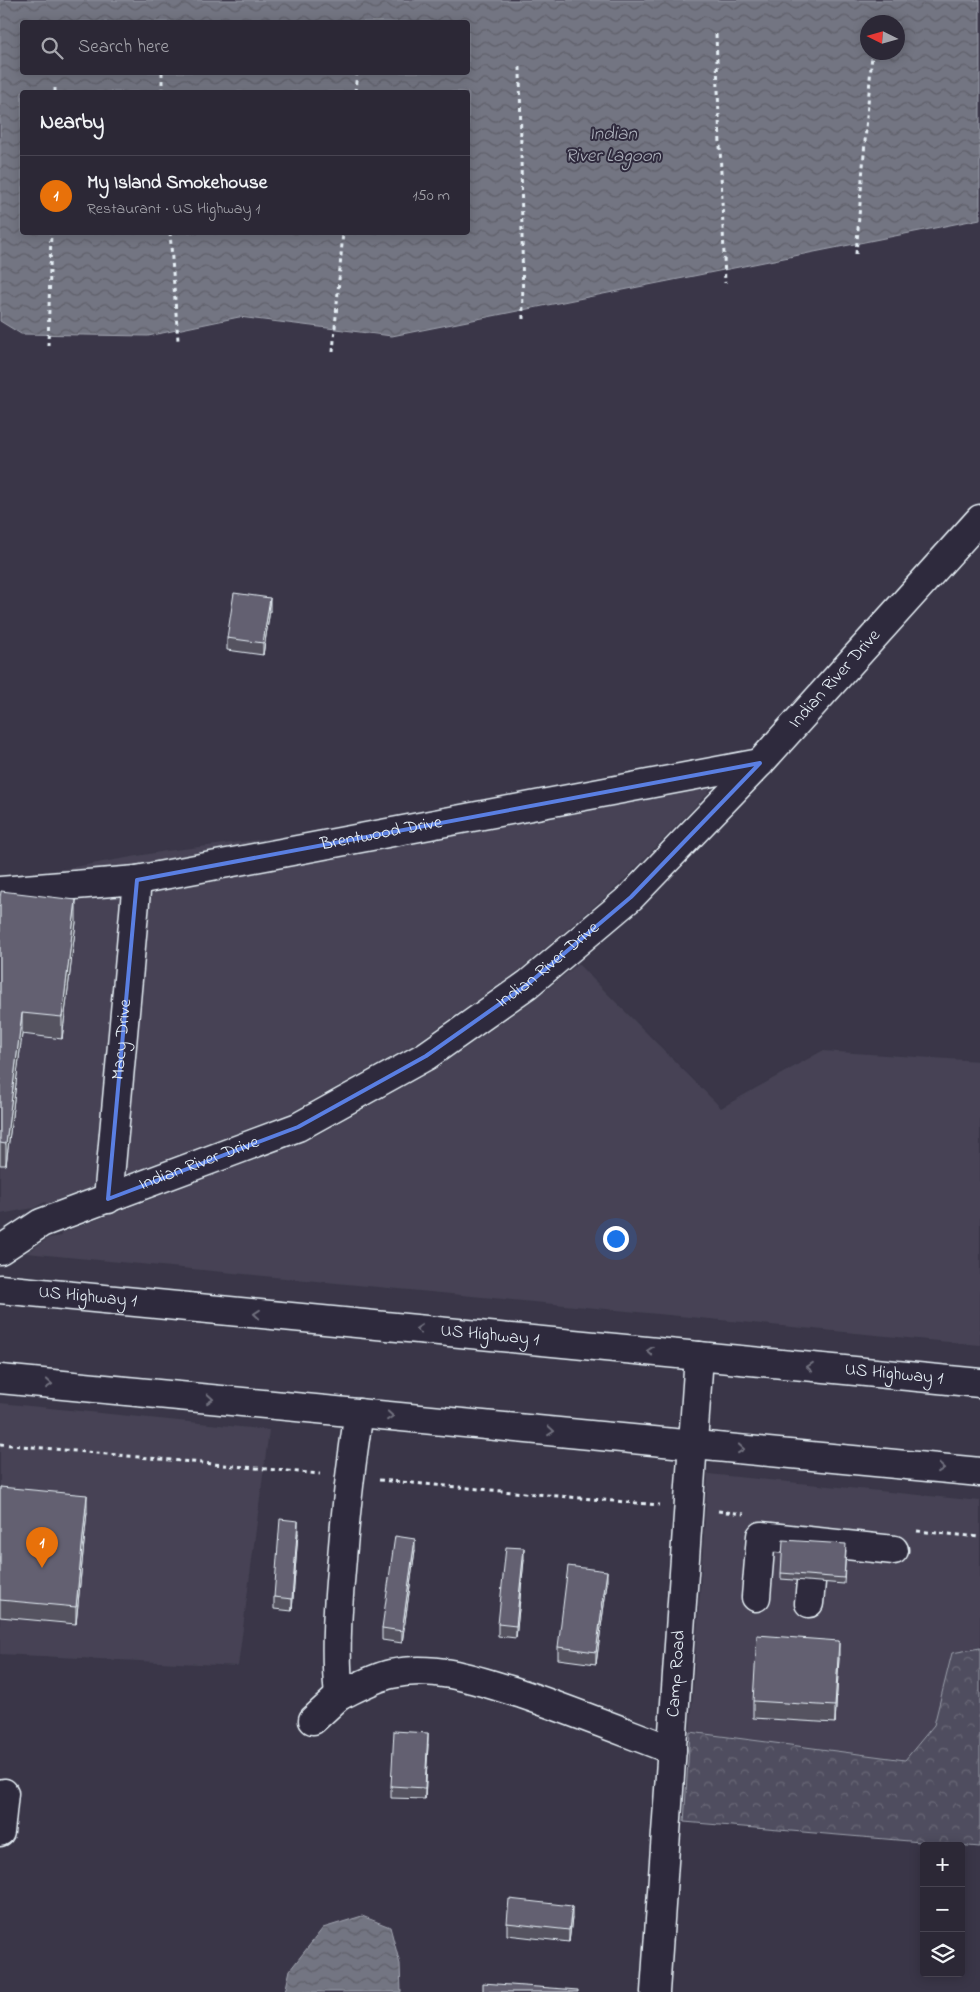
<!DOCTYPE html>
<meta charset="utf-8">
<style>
body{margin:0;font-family:"Indie Flower",sans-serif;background:#383442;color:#f1f3f6}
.controls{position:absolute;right:15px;bottom:15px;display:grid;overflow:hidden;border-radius:5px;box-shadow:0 2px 12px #0003}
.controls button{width:45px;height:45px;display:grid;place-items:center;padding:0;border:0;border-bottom:1px solid #484451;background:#2c2836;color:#f1f3f6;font:25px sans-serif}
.compass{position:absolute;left:860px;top:15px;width:45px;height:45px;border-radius:50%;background:#2c2836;box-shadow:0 2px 12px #0003;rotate:275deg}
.you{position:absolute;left:615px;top:1238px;width:18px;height:18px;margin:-12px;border:4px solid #fff;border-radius:50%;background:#1a73e8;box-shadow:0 0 0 8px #1a73e833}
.badge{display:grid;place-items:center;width:32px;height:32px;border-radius:50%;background:#d93025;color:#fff;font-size:16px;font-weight:700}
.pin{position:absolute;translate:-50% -41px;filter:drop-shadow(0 1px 2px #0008)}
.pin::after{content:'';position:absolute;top:26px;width:18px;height:15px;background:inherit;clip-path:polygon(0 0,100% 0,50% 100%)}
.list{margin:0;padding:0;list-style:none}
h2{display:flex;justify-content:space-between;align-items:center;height:65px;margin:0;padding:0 20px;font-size:21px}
h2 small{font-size:16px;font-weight:400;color:#a6a6ad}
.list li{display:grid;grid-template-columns:32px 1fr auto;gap:15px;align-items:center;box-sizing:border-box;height:80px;padding:0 20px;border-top:1px solid #484451}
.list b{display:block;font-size:19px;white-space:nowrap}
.list p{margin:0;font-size:16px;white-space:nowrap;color:#a6a6ad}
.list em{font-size:16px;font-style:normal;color:#a6a6ad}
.icon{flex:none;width:28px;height:28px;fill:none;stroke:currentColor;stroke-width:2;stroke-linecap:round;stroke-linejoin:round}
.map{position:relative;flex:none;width:980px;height:1992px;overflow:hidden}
.search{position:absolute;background:#2c2836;box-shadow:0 2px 12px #0003;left:20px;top:20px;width:450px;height:55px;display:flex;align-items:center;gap:12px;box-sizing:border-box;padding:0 18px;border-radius:5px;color:#a6a6ad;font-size:19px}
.panel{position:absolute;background:#2c2836;box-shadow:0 2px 12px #0003;left:20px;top:90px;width:450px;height:145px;border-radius:5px}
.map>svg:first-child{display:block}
.built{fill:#464354}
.forest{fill:url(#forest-crowns);stroke:#9ca0ac}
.water{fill:url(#water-waves);stroke:#a2a6b1;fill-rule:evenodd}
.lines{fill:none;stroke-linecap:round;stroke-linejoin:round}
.minor-casing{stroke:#e8f1f8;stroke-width:31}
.major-casing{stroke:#e8f1f8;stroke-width:31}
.path{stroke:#e8f1f8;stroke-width:3;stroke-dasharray:4 4;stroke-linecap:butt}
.minor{stroke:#2f2a3d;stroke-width:28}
.major{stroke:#2f2a3d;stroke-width:28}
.wall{fill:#555361;stroke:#e8f1f8}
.shaded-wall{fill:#45444f;stroke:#e8f1f8}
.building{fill:#636171;stroke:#e8f1f8}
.oneway{stroke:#70707e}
.marked{fill:none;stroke:#5a7fe2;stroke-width:4;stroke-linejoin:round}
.labels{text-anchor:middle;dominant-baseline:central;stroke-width:4;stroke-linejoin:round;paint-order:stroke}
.street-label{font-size:18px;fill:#e8f1f8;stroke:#2f2a3d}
.water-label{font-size:19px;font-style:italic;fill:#aeb2bd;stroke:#2f2a3d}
</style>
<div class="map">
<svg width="980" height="1992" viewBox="0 0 980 1992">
<defs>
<pattern id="forest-crowns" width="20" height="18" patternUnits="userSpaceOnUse" patternTransform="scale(1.25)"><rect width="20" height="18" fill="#504e5f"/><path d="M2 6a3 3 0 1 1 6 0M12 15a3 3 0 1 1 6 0" fill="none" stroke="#696877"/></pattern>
<pattern id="water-waves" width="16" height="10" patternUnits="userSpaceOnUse" patternTransform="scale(1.25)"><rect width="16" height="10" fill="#737482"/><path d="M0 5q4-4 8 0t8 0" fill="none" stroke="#5f6069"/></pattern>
</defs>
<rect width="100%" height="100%" fill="#3a3648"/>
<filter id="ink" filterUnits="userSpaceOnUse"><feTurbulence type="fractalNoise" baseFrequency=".02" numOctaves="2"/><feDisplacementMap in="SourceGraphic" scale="10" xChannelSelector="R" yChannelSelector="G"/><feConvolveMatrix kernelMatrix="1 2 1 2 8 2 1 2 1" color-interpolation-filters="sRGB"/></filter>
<g filter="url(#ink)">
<g class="built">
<path d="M712,785l-5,9 -89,92 -101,86 -101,71 -126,70 -243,91 -2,-2 -11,6 -34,6v-334l166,-29z"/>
<path d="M578,964l143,144 101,-57 158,10v284l-954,-92 23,-15 13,-2 -1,-3 247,-93 129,-72 102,-72z"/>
<path d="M0,1403l269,27 -31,236 -238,-12z"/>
<path d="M708,1474l272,27v147l-28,5 -18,72 -29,35 -215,-28z"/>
</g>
<path class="forest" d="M980,1648v199l-296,-25 6,-90 215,28 29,-35 18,-72z"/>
<g class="water">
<path d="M0,0h980v219l-588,117 -153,-19 -91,19 -127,-2 -21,-13zM22,22h446v50h-446zM868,22h30v30h-30zM22,92h446v140h-446z"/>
<path d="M362,1916l28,11 10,37 1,28h-116l5,-22 33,-42z"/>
</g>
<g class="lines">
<g class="minor-casing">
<g id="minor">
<path id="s1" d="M0,891l137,-11 623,-117"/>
<path id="s2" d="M108,1199l29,-319"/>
<path id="s3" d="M0,1250l41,-27 257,-96 128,-71 102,-72 103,-87 129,-134 220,-244"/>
<path d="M359,1413c-8,48 -13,96 -17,145 -4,46 -8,92 -3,138 17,-8 34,-18 52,-22 45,-10 89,7 131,20 50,17 100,37 150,56"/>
<path d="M756,1597l5,-61 133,14"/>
<path d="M809,1603l2,-21"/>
<path d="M313,1720l26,-24"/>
<path d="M0,1832l4,-39"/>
<path id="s4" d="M655,1992l44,-636"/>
</g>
</g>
<g class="major-casing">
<g id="major">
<path id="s5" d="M0,1289l980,94"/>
<path d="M0,1379l980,93"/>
</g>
</g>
<g class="path">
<path d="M716,34l9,249"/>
<path d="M520,67l3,253"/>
<path d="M55,92v-4"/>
<path d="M162,92v-20"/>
<path d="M355,92l2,-20"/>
<path d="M170,232l8,108"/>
<path d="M856,254l16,-200"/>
<path d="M48,346l3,-114"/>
<path d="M333,352l10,-120"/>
<path d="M0,1444l320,30"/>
<path d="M379,1480l280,25"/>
<path d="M718,1511l26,3"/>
<path d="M917,1531l63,6"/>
</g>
<use href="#minor" class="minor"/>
<use href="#major" class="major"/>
</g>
<g class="wall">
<path d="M270,610l-7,45 -36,-5v-12z"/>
<path d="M0,898l76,24 -14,117 -40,-5 -16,131h-6z"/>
<path d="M0,1487l87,25 -11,112 -76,-7z"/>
<path d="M298,1533l-6,78 -18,-2v-12z"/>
<path d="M415,1550l-13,93 -20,-3v-12z"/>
<path d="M846,1550l-2,34 -63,-5v-6z"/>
<path d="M524,1560l-8,78 -18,-2v-12z"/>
<path d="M607,1583l-11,81 -38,-5v-12z"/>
<path d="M839,1658l-4,65 -82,-5v-17z"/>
<path d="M428,1744l-3,55 -34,-1v-12z"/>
<path d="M572,1918l-3,24 -62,-7v-12z"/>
</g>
<g class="shaded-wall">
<path d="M270,598v12l-7,45v-12z"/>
<path d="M76,900v22l-14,117v-22z"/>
<path d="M22,1013v21l-16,131v-21z"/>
<path d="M87,1495v17l-11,112v-17z"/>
<path d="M298,1521v12l-6,78v-12z"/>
<path d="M415,1539v11l-13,93v-12z"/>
<path d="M524,1548v12l-8,78v-12z"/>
<path d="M607,1571v12l-11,81v-12z"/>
<path d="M839,1641v17l-4,65v-17z"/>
<path d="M428,1733v11l-3,55v-11z"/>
<path d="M572,1906v12l-3,24v-12z"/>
</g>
<g class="building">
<path d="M234,593l36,5 -7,45 -36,-5z"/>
<path d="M1,891l75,9 -14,117 -40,-4 -16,131 -6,-1v-245z"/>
<path d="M0,1487l87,8 -11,112 -76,-7z"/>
<path d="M280,1519l18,2 -6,78 -18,-2z"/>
<path d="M395,1536l20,3 -13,92 -20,-3z"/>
<path d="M783,1540l63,4 -2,34 -63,-5z"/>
<path d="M506,1547l18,1 -8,78 -18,-2z"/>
<path d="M568,1566l39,5 -11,81 -38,-5z"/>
<path d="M757,1635l82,6 -4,65 -82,-5z"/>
<path d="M394,1731l34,2 -3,55 -34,-2z"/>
<path d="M509,1899l63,7 -3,24 -62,-7z"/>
<path d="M483,1983l95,7v2h-95z"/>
</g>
<defs><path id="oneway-chevron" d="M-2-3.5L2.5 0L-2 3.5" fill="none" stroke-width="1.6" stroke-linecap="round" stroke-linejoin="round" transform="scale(1.25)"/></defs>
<g class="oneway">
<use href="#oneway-chevron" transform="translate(257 1314) rotate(-175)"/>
<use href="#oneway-chevron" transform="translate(419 1329) rotate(-175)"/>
<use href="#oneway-chevron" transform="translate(650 1351) rotate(-175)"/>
<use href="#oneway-chevron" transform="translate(810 1367) rotate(-175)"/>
<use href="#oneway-chevron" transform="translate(49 1384) rotate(5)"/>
<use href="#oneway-chevron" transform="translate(210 1399) rotate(5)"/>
<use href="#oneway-chevron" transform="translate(390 1416) rotate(5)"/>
<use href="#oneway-chevron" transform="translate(551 1431) rotate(5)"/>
<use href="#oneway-chevron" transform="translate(741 1449) rotate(5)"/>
<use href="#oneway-chevron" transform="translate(941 1468) rotate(5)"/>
</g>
</g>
<path class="marked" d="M760,763l-129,134 -103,87 -102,72 -128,71 -190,72 29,-319z"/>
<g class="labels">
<g class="street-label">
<text stroke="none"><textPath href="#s3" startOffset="1028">Indian River Drive</textPath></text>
<text stroke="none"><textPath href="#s1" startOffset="386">Brentwood Drive</textPath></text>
<text stroke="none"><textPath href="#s3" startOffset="622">Indian River Drive</textPath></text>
<text stroke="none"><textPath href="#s2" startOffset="160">Macy Drive</textPath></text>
<text stroke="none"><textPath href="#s3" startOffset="218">Indian River Drive</textPath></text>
<text stroke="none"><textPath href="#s5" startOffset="88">US Highway 1</textPath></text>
<text stroke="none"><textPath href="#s5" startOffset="492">US Highway 1</textPath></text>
<text stroke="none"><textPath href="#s5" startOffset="898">US Highway 1</textPath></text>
<text stroke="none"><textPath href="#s4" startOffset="319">Camp Road</textPath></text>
</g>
<g class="water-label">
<text x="613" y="134">Indian<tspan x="613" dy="22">River Lagoon</tspan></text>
</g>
</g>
</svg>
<div class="controls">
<button>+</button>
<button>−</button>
<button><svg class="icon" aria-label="layers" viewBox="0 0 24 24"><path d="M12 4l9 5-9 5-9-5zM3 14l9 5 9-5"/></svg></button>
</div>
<svg class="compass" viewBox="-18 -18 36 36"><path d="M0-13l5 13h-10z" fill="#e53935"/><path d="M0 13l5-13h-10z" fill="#a6a6ad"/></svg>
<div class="you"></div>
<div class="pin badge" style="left:42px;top:1568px;background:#e8710a">1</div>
<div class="search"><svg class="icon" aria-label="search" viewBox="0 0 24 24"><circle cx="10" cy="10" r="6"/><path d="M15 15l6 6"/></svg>Search here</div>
<section class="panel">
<h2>Nearby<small></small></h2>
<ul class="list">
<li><span class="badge" style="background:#e8710a">1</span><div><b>My Island Smokehouse</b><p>Restaurant · US Highway 1</p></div><em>150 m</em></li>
</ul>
</section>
</div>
